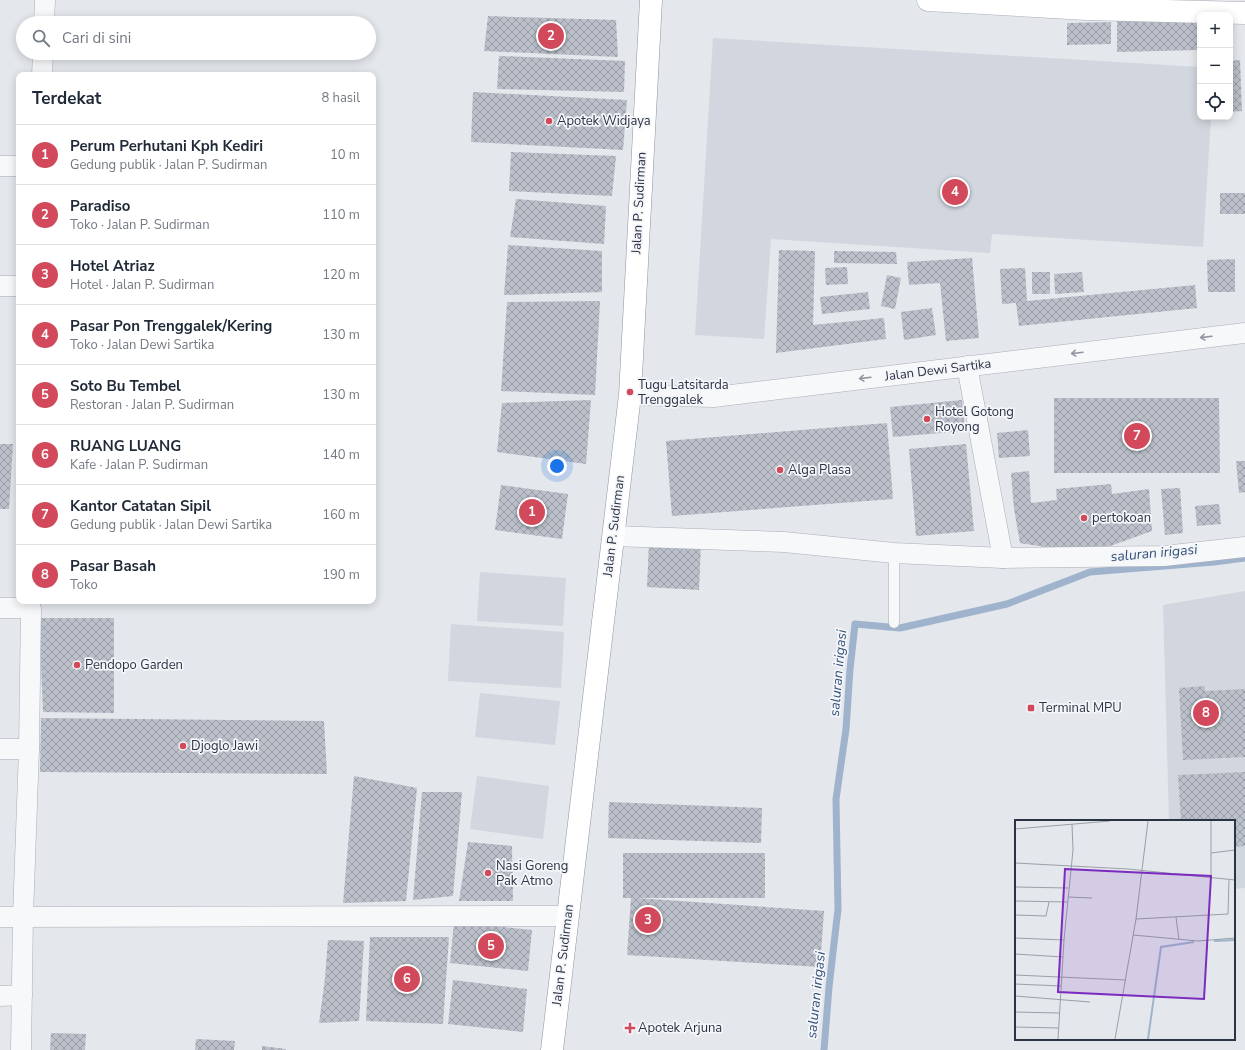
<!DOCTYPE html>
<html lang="id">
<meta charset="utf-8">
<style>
body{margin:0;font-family:"Nunito Sans",sans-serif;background:#f2f2f3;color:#1f2937}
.controls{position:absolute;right:12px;top:12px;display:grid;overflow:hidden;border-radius:8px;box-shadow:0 2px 10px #0003}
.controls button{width:36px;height:36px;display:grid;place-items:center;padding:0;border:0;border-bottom:1px solid #e0e1e3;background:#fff;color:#1f2937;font:20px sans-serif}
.you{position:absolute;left:557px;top:466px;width:14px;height:14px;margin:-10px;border:3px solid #fff;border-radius:50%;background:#1a73e8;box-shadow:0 0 0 6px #1a73e833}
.badge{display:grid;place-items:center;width:26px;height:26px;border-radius:50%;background:#d1495b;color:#fff;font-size:13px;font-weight:700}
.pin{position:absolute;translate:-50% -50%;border:2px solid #fff;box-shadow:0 1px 4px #0006}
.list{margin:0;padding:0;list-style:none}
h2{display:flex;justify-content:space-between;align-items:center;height:52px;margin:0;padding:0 16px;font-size:17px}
h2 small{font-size:13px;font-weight:400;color:#747a83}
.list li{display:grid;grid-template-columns:26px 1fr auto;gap:12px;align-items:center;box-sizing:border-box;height:60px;padding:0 16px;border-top:1px solid #e0e1e3}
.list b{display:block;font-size:15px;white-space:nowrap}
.list p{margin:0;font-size:13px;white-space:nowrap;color:#747a83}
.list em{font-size:13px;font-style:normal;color:#747a83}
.icon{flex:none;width:22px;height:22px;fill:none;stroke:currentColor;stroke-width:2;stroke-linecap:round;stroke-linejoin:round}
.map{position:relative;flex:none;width:1245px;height:1050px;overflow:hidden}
.search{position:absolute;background:#fff;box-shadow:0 2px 10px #0003;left:16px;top:16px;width:360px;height:44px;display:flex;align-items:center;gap:10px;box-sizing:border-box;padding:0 14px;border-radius:22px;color:#747a83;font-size:15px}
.panel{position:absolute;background:#fff;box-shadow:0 2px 10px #0003;left:16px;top:72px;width:360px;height:532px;border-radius:8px}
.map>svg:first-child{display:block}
.built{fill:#d2d6de}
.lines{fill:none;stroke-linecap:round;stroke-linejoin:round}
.stream{stroke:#9fb4cc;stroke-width:7}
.building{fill:url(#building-cross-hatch)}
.lane-casing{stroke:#a9aeb7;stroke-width:11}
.street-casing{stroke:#a9aeb7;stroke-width:21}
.secondary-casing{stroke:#a9aeb7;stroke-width:23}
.highway-casing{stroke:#8b94a3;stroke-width:23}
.lane{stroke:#f7f8fa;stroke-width:10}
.street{stroke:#f7f8fa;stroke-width:20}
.secondary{stroke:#fff;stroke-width:22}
.highway{stroke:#fff;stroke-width:22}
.oneway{stroke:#9196a0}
.poi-dot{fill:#d1495b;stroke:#f4f6f9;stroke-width:1.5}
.labels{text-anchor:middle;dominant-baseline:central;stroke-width:3.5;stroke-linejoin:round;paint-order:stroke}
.poi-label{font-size:13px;fill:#2b3445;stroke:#f4f6f9;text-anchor:start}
.street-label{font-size:13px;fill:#2b3445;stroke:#f4f6f9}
.water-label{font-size:14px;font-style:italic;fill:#34527a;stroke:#f4f6f9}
.inset-river{fill:none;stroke:#9fb4cc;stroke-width:2}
.inset-road{fill:none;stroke:#9a9fa9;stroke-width:1}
.view{fill:#7b2cbf;fill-opacity:0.15;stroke:#7b2cbf;stroke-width:2}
.inset-edge{fill:none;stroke:#2b3445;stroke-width:2}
</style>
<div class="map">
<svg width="1245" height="1050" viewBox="0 0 1245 1050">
<defs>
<pattern id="building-cross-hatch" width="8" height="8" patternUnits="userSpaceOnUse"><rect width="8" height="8" fill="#bbc0ca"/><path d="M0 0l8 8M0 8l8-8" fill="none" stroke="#989da6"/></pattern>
</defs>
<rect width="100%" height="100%" fill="#e4e7ec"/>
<g class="built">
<path d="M713,38l487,29v50h11l-8,130 -211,-13 -2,19 -219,-14 -7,100 -69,-4z"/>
<path d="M480,572l86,6 -3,48 -86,-5z"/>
<path d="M1245,591v297l-11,1v-68h-65l-6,-216z"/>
<path d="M451,624l113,8 -3,56 -113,-7z"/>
<path d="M480,693l80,8 -5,44 -80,-8z"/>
<path d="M477,776l72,10 -6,53 -73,-10z"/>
</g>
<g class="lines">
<path class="stream" d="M824,1050l5,-63 9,-78 -2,-110 10,-70 4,-60 5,-45 45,4 107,-24 83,-32 124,-10 31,-4"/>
</g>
<g class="building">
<path d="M488,16l128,4 2,37 -134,-6z"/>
<path d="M1200,19v31l-83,2v-31z"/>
<path d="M1111,22v22l-44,1v-22z"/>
<path d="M499,56l126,5 -1,31 -127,-3z"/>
<path d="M1240,60l2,51 -12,1v-51z"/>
<path d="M473,92l154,8 -4,50 -152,-8z"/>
<path d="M511,152l105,4 -4,40 -103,-5z"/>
<rect x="1220" y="193" width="25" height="21"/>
<path d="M516,199l90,7 -2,38 -94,-7z"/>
<path d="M508,245l94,6v41l-98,3z"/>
<path d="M779,250l36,1 -2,74 71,-7 2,21 -110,14z"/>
<path d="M834,251l62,1 1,12 -63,-1z"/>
<path d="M972,258l7,80 -33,3 -6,-58 -31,2 -2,-23z"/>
<path d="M1235,259v33h-27l-1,-32z"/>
<path d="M847,267l1,17 -22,1 -1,-17z"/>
<path d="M1025,268l2,33 168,-16 2,23 -178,18 -3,-23 -14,1 -2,-35z"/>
<rect x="1032" y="272" width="18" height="22"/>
<path d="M1082,272l2,20 -29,2 -1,-20z"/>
<path d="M887,275l14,3 -6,31 -14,-3z"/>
<path d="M868,292l2,17 -48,5 -2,-17z"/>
<path d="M600,301l-5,94 -94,-4 6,-89z"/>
<path d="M932,308l4,27 -32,5 -3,-28z"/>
<path d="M1054,398h165l1,75h-166z"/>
<path d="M591,400l-5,64 -89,-12 5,-49z"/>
<path d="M962,400l3,31 -72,6 -3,-30z"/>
<path d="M887,423l6,76 -221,17 -6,-75z"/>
<path d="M1028,430l2,26 -31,2 -2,-25z"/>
<path d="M0,444h13l-4,65h-9z"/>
<path d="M966,444l8,87 -58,5 -7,-87z"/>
<path d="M1236,461h9v31l-6,1z"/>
<path d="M1029,471l2,32 26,-3 -1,-11 55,-5 1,10 37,-5 3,42 -64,23 -68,-11 -6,-34 -3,-36z"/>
<path d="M501,485l67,9 -6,45 -67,-9z"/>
<path d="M1180,488l3,45 -18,2 -4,-46z"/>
<path d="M1219,504l2,20 -24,2 -2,-20z"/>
<path d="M649,542l52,2 -2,46 -52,-3z"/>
<path d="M39,618h75v95l-71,-1z"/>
<path d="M1205,686v5l40,-2v68l-62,3 -4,-72z"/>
<path d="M41,718l283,3 3,53 -287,-2z"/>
<path d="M1245,772v74l-11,1v-26h-53l-3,-46z"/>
<path d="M354,776l63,12 -11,113 -63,2z"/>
<path d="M422,792h40l-9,104 -40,4z"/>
<path d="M609,802l153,6 -1,35 -153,-5z"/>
<path d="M468,842l44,4 1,55h-54z"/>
<path d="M623,853h142v45h-129l188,13 -4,56 -193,-12 4,-57h-8z"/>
<path d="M454,922l78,8 -4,41 -78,-8z"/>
<path d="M370,937h79l-6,87 -77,-3z"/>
<path d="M328,940l36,1 -5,80 -40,2 6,-45z"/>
<path d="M453,980l74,9 -4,43 -75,-8z"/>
<path d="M51,1033l35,1 -1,16h-35z"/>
<path d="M196,1039l39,2 -1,9h-39z"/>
<path d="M262,1046l24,3v1h-24z"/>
</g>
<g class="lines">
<g class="lane-casing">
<path id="lane" d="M894,623v-70"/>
</g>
<g class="street-casing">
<g id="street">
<path d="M44,23l1,-23"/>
<path d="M42,75l1,-22"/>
<path d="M0,166h19"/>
<path d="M0,286h19"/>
<path d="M967,366l36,192"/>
<path d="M630,395l84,2 531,-64"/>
<path d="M613,536l171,6 110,11 109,5 161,-2 81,-9"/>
<path d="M0,608h31l-2,141 -6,167 -2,134"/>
<path d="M0,749h29"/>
<path d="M0,917l568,-1"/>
<path d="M0,996l22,-1"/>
</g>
</g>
<g class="secondary-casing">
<path id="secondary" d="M928,0l159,9 158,4"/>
</g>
<g class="highway-casing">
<path id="highway" d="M552,1050l78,-655 21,-395"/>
</g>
<use href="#lane" class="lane"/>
<use href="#street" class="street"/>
<use href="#secondary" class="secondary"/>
<use href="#highway" class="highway"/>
</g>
<defs><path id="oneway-shaft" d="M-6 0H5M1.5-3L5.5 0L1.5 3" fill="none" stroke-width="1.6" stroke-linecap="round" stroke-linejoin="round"/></defs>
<g class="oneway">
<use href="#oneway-shaft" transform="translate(1206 337) rotate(173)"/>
<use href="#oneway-shaft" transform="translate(1077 353) rotate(173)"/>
<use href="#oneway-shaft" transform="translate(865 378) rotate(173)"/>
</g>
<g class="poi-dot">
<circle cx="549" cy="121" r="4"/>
<circle cx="630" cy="392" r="4"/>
<circle cx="927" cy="419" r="4"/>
<circle cx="780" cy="470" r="4"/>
<circle cx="1084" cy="518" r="4"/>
<circle cx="77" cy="665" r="4"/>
<rect x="1027" y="704" width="8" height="8" rx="2"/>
<circle cx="183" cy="746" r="4"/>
<circle cx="488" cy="873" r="4"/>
<path d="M628 1022h4v4h4v4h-4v4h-4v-4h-4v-4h4z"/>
</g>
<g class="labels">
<g class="poi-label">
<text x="557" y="121">Apotek Widjaya</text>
<text x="638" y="385">Tugu Latsitarda<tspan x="638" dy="15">Trenggalek</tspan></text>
<text x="935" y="412">Hotel Gotong<tspan x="935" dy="15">Royong</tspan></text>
<text x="788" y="470">Alga Plasa</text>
<text x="1092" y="518">pertokoan</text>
<text x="85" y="665">Pendopo Garden</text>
<text x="1039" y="708">Terminal MPU</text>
<text x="191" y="746">Djoglo Jawi</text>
<text x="496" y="866">Nasi Goreng<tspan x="496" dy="15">Pak Atmo</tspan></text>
<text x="638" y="1028">Apotek Arjuna</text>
</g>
<g class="street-label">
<text transform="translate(639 203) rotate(-87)">Jalan P. Sudirman</text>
<text transform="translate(938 370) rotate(-7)">Jalan Dewi Sartika</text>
<text transform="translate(614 526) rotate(-83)">Jalan P. Sudirman</text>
<text transform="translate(563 955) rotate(-83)">Jalan P. Sudirman</text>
</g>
<g class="water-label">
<text transform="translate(1154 553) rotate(-5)">saluran irigasi</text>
<text transform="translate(838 673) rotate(-85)">saluran irigasi</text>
<text transform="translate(816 995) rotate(-84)">saluran irigasi</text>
</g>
</g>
<g transform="translate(1015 820)">
<rect width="220" height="220" fill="#e4e7ec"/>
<path class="inset-river" d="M199,121l21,-1M133,219l13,-92 33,-5"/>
<path class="inset-road" d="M196,1v32l24,-3M0,9l95,-8M196,33v25M0,43l113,6 107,11M0,67l53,1M53,77l24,1M0,81l52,1M0,95l31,1 3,-14M161,97l3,23M121,99l92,-5 1,-34M118,115l65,6 37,-3M0,118l49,2 -6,99M49,120l9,-90 -1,-26M0,134l48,3M0,155l111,5M0,164l46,2M0,176l75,6M0,192l44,1M0,207l43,1M100,219l21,-120 12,-98"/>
<path class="view" d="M50,49l146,7 -7,123 -146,-7z"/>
<rect width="220" height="220" class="inset-edge"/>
</g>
</svg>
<div class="controls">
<button>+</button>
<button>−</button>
<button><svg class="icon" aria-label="locate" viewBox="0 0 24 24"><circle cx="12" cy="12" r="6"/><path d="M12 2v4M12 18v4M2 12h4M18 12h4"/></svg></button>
</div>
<div class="you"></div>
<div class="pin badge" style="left:532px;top:512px">1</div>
<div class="pin badge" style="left:551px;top:36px">2</div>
<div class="pin badge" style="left:648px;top:920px">3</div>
<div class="pin badge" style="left:955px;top:192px">4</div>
<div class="pin badge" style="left:491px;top:946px">5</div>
<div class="pin badge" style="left:407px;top:979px">6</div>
<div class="pin badge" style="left:1137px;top:436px">7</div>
<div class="pin badge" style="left:1206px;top:713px">8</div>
<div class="search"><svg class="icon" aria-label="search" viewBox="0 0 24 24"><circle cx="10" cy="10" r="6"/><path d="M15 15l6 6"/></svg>Cari di sini</div>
<section class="panel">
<h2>Terdekat<small>8 hasil</small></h2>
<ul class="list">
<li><span class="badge">1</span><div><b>Perum Perhutani Kph Kediri</b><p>Gedung publik · Jalan P. Sudirman</p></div><em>10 m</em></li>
<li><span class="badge">2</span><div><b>Paradiso</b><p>Toko · Jalan P. Sudirman</p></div><em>110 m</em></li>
<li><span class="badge">3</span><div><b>Hotel Atriaz</b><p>Hotel · Jalan P. Sudirman</p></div><em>120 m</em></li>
<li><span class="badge">4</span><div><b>Pasar Pon Trenggalek/Kering</b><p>Toko · Jalan Dewi Sartika</p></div><em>130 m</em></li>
<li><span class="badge">5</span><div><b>Soto Bu Tembel</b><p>Restoran · Jalan P. Sudirman</p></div><em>130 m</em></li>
<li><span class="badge">6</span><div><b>RUANG LUANG</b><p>Kafe · Jalan P. Sudirman</p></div><em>140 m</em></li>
<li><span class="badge">7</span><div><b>Kantor Catatan Sipil</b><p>Gedung publik · Jalan Dewi Sartika</p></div><em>160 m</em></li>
<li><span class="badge">8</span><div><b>Pasar Basah</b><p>Toko</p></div><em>190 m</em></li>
</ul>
</section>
</div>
